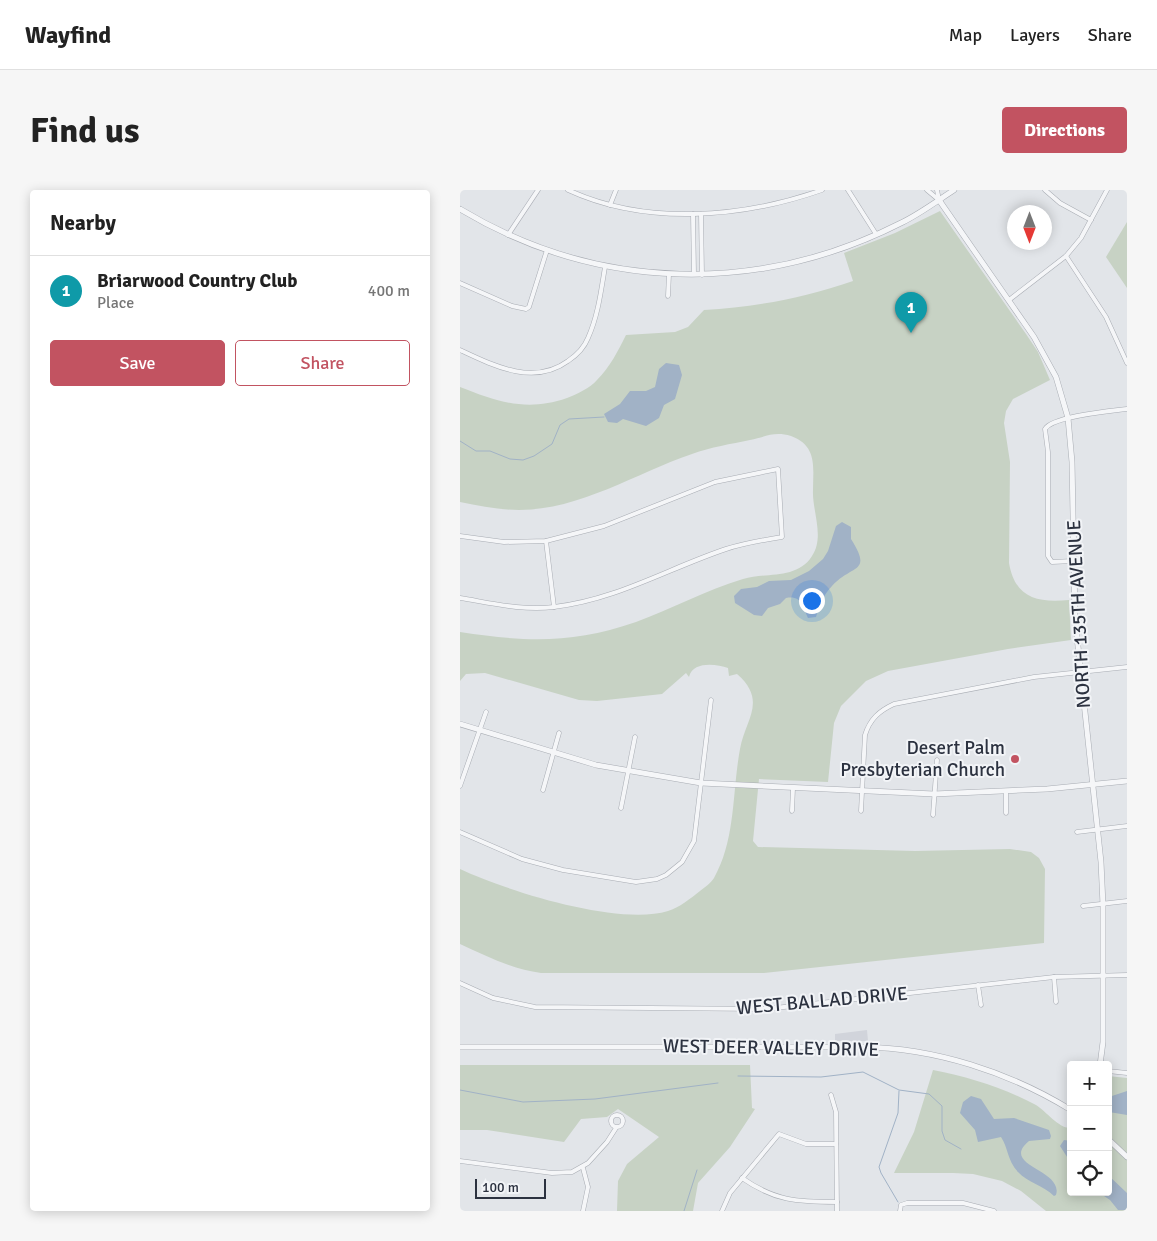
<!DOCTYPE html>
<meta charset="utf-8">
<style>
body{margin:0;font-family:Signika,sans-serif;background:#f6f6f6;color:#222}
.controls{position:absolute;right:15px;bottom:15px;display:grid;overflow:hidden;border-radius:5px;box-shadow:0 2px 12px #0003}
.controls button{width:45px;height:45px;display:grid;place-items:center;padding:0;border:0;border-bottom:1px solid #e0e0e0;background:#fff;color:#222;font:25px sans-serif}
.compass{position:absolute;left:547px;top:15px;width:45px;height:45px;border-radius:50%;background:#fff;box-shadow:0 2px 12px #0003;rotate:180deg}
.scale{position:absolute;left:15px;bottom:12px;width:71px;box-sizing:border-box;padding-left:5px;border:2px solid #2c3240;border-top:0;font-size:14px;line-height:18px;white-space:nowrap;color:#2c3240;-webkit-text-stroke:4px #f2f4f7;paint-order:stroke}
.you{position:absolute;left:351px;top:410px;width:18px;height:18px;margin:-12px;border:4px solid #fff;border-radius:50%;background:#1a73e8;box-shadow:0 0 0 8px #1a73e833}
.badge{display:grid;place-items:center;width:32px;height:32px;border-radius:50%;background:#c25361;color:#fff;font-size:16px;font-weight:700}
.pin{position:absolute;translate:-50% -41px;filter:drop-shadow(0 1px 2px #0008)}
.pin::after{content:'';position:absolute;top:26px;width:18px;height:15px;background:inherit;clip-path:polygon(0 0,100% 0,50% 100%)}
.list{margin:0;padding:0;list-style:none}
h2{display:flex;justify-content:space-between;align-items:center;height:65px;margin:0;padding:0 20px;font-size:21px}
h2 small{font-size:16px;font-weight:400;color:#767676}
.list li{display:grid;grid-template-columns:32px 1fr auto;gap:15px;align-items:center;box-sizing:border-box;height:70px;padding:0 20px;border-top:1px solid #e0e0e0}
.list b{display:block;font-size:19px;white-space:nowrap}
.list p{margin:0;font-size:16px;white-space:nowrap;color:#767676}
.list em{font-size:16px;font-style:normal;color:#767676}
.actions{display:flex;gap:10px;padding:15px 20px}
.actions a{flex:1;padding:11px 0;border:1px solid #c25361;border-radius:5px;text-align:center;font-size:18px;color:#c25361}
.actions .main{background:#c25361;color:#fff}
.icon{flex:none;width:28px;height:28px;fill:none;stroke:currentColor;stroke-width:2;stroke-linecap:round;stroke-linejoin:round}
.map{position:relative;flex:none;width:667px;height:1021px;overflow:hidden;border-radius:5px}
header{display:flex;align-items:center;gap:30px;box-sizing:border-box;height:70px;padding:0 25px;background:#fff;border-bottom:1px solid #e0e0e0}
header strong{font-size:24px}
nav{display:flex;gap:28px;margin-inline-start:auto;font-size:18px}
.intro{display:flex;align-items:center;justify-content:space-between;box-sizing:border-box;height:120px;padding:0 30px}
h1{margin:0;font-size:35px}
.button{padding:12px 22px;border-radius:5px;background:#c25361;color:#fff;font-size:18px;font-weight:700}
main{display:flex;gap:30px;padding:0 30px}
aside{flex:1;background:#fff;border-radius:5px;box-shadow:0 2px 12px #0003}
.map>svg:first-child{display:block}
.built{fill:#d1d4db}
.green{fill:#c7d2c4}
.water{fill:#a1b2c6}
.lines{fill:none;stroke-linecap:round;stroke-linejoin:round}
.stream{stroke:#a1b2c6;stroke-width:1}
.minor-casing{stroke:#a8acb3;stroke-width:5}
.tertiary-casing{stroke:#a8acb3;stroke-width:6}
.minor{stroke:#f5f6f8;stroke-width:4}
.tertiary{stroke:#f5f6f8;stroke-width:5}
.poi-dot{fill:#c25361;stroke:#f2f4f7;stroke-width:2}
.labels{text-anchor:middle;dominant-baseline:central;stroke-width:4;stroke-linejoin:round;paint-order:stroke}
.street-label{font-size:19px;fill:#2c3240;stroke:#f2f4f7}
.poi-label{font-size:19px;fill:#2c3240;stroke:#f2f4f7;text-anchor:end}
</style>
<header>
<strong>Wayfind</strong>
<nav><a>Map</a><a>Layers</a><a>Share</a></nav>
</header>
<div class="intro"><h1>Find us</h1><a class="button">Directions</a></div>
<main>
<aside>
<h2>Nearby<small></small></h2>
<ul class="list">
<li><span class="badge" style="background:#0f9aa8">1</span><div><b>Briarwood Country Club</b><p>Place</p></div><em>400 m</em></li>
</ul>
<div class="actions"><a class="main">Save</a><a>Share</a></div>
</aside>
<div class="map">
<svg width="667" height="1021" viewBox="0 0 667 1021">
<rect width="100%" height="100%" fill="#e2e5e9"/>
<path class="built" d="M407,840l1,11h-33v-7z"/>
<g class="green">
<path d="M480,21l86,123 12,18 12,28 -37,19 -7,12 -2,12 6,39 -1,101c6,35 28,40 60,37l2,40 -63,9 -120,22 -22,10 -25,25 -7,17 -6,59 -69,-3 -6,62 5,6 157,4 95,-2 21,3 8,6 6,11 -1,74 -280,30h-223c-29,-4 -55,-17 -81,-29v-75c47,22 158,57 208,42 11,-3 23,-13 32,-20 5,-4 11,-8 14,-13 22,-39 18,-86 26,-129 5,-29 28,-48 -3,-75l-8,2 -1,-8c-12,-4 -35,-7 -39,9l-3,-4 -24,21 -65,7 -18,-1 -94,-27 -19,1 -6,7v-49c66,10 112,12 176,-10 36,-13 70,-32 107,-43 23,-7 54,1 69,-23 13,-19 0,-45 1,-66 0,-22 5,-44 -22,-54 -17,-5 -26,1 -41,4 -19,4 -39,7 -58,14 -56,19 -112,56 -173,56 -20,0 -39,-4 -59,-8v-115c38,15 67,25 107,11 10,-4 23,-10 30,-18 13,-13 21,-29 29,-45l49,-3 13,-5 16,-17c52,-3 100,-12 149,-29l-9,-28 51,-20z"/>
<path d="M667,32v66l-21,-31z"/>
<path d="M0,875h290l2,43 3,1 -25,38 -32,36 -5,28h-76l1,-30 9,-17 32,-27 -41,-28 -11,8 -26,2 -17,23 -77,-12h-27z"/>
<path d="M473,880c36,7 71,18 103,35 10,6 23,24 35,23v64h37v-116l19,2v133h-81l-25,-20 -19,-10 -29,-7 -20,-1h-59l20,-41z"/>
</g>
<g class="water">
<path d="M206,173l13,2 3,10 -7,24 -11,6 -5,13 -13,8 -23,-7 -6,4 -9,-1 -4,-8 16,-10 10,-13h16l9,-4 4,-18z"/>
<path d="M382,332l9,5v12c22,35 1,25 -19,47 -9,9 -12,19 -16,31l-8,1c-5,-11 -6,-23 -22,-20l-6,6 -12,4 -6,8 -8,-1 -19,-12 -1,-7 7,-7 16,-2 12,-6 22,-1 18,-9 14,-12 5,-8 8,-25z"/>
<path d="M667,901v24l-18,-3v-15z"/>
<path d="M511,906l10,3 13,20 20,-1 35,12 2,6 -1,3 -21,2c-30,25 35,28 27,54l-2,1c-11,-11 -26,-13 -36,-24 -11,-12 -10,-25 -17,-35l-23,5 -3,-12 -15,-17 3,-11z"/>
<path d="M604,950l7,1v22l-11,-17z"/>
<path d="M648,985l19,18v15l-2,2h-7l-8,-10 -12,-8h10z"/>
</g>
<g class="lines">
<g class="stream">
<path d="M0,251l16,10h14l20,8 13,1 11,-4 18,-12 8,-19 9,-6 35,-2"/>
<path d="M278,886l83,1 42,-5 36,18 30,4 13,12v25l3,9 16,9"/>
<path d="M0,900l63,12 72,-3 123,-16"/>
<path d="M438,1012l-17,-29 -2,-6 19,-54 1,-22"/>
<path d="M224,1021l13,-41"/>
</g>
<g class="minor-casing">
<g id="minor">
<path d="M108,0c78,36 174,28 254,0"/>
<path d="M388,0l28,44"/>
<path d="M467,0l12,10"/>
<path d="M477,0l2,10"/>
<path d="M585,0l15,13 31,17"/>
<path d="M150,15l6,-15"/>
<path d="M233,24l1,60"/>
<path d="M241,24l1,61"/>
<path d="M48,45l30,-45"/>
<path d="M606,66l40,61 21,46"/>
<path d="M0,93l52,23 14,3 3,-2 18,-57"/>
<path d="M208,106l1,-22"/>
<path d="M549,110l57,-44 15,-18 26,-48"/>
<path d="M0,160c34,16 74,36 108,11 9,-6 16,-13 20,-23 10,-22 13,-47 17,-71"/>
<path d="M0,346l44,6 42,-1 58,-15 111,-44 63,-13 4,68c-19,3 -37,6 -56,12 -57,19 -110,51 -172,58 -31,4 -63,-4 -94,-9"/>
<path d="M86,351l8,66"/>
<path d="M613,371l-21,1 -4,-6v-104l-3,-23c8,-13 66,-18 82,-20"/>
<path d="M0,596l26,-74"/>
<path d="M83,600l16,-57"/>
<path d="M161,618l14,-71"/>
<path d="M332,621l1,-23"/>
<path d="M401,621l4,-76c5,-16 14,-24 29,-31l140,-27 93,-10"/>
<path d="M546,623v-21"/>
<path d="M473,625l4,-55"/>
<path d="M0,642l62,27 41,11 73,12 21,-3 9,-4 16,-13 12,-21 17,-141"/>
<path d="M617,642l50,-6"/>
<path d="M623,716l44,-5"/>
<path d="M594,787l2,25"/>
<path d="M0,793l33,15 42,9 231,2 288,-32 73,-2"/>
<path d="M518,795l3,20"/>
<path d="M648,881l19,2"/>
<path d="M371,905l5,17 1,99"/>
<circle cx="157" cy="931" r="6"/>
<path d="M0,971l92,12 20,-1 16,-9 19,-21 9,-14"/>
<path d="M282,988c33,23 55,24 95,24"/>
<path d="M123,1021l5,-24 -5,-19"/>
<path d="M262,1021l8,-18 49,-59 27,10h30"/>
<path d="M440,1021l1,-6 6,-2h56l31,8"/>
</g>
</g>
<g class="tertiary-casing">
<g id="tertiary">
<path d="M479,10l95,137 22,40 12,41 4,44 3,156 26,244 2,43v137l-3,23"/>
<path d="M0,19c138,83 300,86 443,13 18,-9 34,-21 51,-32"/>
<path d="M0,534l136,41 105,18 233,11 113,-5 80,-8"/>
<path d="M0,857h402c73,1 147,25 209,63"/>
<path d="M648,949l19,18"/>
</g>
</g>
<use href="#minor" class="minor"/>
<use href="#tertiary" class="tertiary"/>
</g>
<circle class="poi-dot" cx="555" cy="569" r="5"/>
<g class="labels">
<g class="street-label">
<text transform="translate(619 424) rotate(-93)">NORTH 135TH AVENUE</text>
<text transform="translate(362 811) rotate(-5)">WEST BALLAD DRIVE</text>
<text transform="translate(311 858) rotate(1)">WEST DEER VALLEY DRIVE</text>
</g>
<g class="poi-label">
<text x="545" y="558">Desert Palm<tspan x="545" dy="22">Presbyterian Church</tspan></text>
</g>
</g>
</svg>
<div class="controls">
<button>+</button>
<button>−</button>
<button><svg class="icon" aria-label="locate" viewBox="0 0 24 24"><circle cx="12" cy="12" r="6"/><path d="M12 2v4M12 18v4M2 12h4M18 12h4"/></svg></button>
</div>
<svg class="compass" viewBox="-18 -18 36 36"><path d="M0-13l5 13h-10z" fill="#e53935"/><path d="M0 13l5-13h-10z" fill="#767676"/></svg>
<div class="scale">100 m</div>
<div class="you"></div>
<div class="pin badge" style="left:451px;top:143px;background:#0f9aa8">1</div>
</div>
</main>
